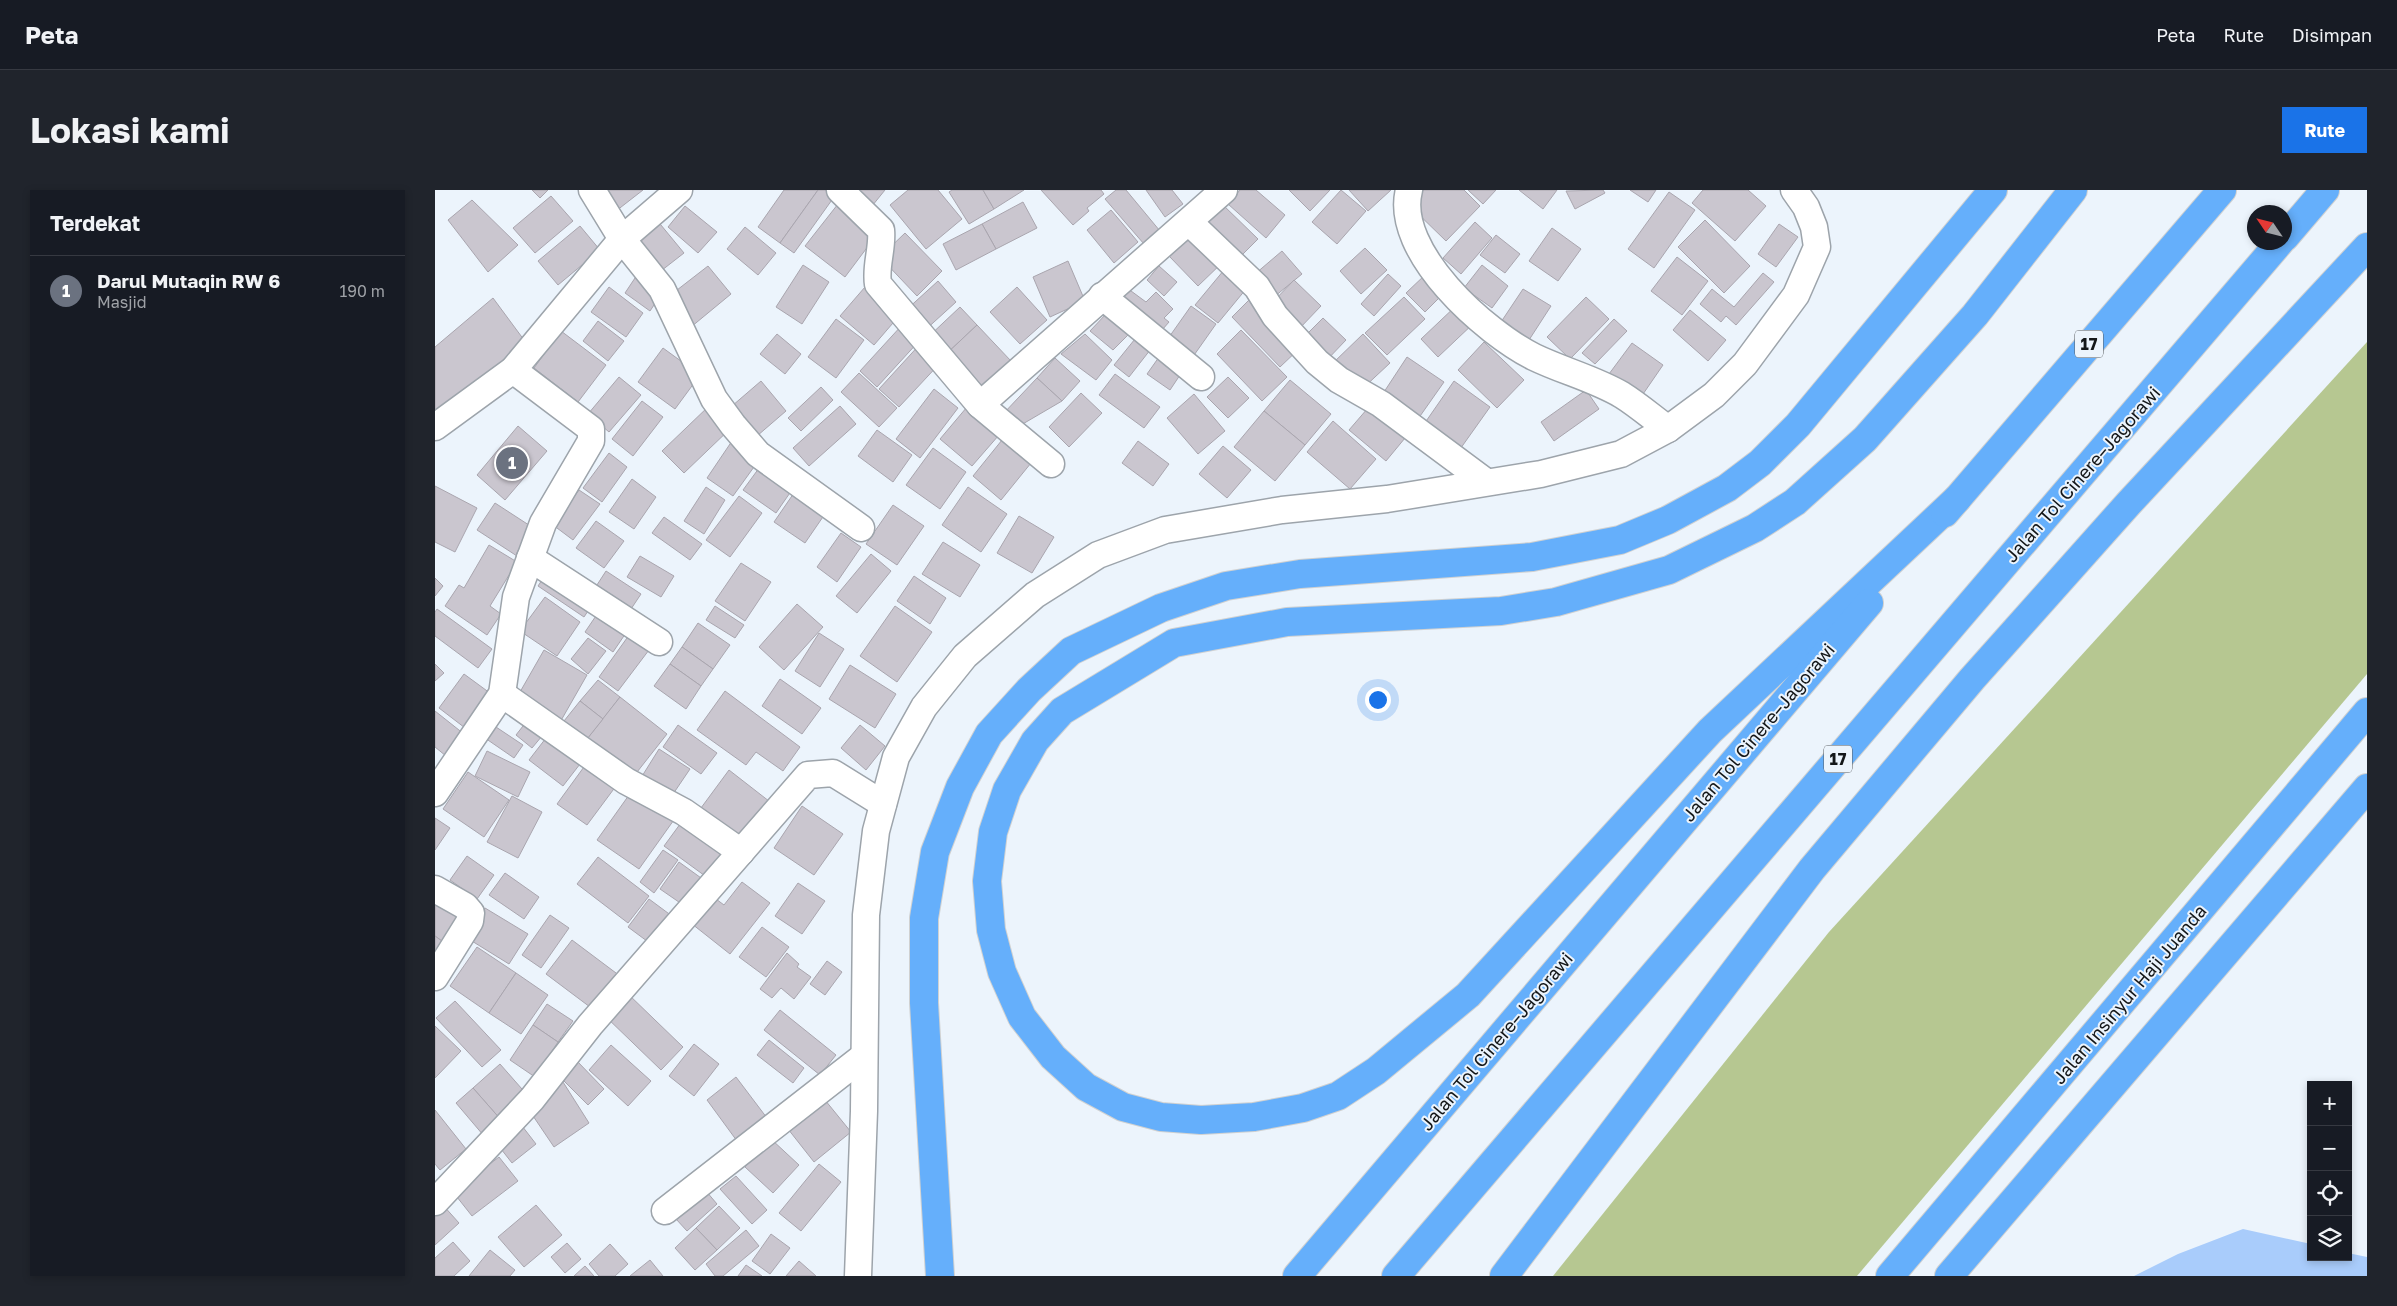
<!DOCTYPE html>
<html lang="id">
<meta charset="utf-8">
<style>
body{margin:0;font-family:"Golos Text",sans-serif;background:#20242c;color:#f1f3f6}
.controls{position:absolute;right:15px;bottom:15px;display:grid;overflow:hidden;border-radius:0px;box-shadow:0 2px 8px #0003}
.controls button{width:45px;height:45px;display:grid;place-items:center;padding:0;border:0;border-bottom:1px solid #363941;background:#171b24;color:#f1f3f6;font:25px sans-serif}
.compass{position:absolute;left:1812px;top:15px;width:45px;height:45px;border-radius:50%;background:#171b24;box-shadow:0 2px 8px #0003;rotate:305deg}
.you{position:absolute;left:942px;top:509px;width:18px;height:18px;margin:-12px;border:4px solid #fff;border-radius:50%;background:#1a73e8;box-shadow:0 0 0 8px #1a73e833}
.badge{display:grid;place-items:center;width:32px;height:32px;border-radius:50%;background:#1a73e8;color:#fff;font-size:16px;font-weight:700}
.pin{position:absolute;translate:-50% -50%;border:2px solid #fff;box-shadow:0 1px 5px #0006}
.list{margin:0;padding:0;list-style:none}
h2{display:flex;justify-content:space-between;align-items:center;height:65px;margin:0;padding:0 20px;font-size:21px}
h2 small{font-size:16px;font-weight:400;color:#9ea1a6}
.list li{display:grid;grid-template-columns:32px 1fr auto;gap:15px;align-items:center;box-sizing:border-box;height:70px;padding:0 20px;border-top:1px solid #363941}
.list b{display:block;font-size:19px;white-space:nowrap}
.list p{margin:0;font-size:16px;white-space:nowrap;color:#9ea1a6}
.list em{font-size:16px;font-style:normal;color:#9ea1a6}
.icon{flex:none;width:28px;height:28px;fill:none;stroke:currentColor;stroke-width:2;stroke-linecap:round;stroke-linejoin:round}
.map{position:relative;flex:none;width:1932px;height:1086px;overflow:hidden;border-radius:0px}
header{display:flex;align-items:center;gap:30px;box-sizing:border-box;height:70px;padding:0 25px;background:#171b24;border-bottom:1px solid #363941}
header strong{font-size:24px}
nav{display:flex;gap:28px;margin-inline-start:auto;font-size:18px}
.intro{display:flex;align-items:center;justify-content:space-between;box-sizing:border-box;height:120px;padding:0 30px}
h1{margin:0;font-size:35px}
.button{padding:12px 22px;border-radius:0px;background:#1a73e8;color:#fff;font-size:18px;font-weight:700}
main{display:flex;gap:30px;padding:0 30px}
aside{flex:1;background:#171b24;border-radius:0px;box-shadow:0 2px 8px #0003}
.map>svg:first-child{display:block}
.green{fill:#b6c791}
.water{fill:#a9ccfb}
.building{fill:#cac6cf;stroke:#a9a5ae}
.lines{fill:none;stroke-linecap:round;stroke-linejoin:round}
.street-casing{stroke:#9da4ab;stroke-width:29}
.highway-casing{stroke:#d0d1d1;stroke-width:30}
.street{stroke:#fff;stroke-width:26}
.highway{stroke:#65affb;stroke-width:28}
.labels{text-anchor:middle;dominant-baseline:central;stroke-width:4;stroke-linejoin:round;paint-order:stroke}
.shield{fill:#ecf4fc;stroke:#55595d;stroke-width:1}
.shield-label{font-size:16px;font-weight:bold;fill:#141719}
.street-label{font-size:18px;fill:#141719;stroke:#ecf4fc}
</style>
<header>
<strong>Peta</strong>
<nav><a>Peta</a><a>Rute</a><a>Disimpan</a></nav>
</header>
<div class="intro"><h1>Lokasi kami</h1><a class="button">Rute</a></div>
<main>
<aside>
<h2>Terdekat<small></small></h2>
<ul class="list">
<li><span class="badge" style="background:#6b7280">1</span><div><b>Darul Mutaqin RW 6</b><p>Masjid</p></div><em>190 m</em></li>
</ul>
</aside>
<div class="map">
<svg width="1932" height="1086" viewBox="0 0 1932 1086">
<rect width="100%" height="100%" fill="#ecf4fc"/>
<path class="green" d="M1932,152v332l-510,602h-304l276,-344z"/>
<path class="water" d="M1808,1039l68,15v13h37v-4l19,4v19h-233l44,-22z"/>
<g class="building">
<path d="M97,0h16l-8,8z"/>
<path d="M165,0h43l-27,21z"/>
<path d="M349,0h34l-38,53 -22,-16z"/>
<path d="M383,0h7l9,7 -40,56 -14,-10z"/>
<path d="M408,0h42l-17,21z"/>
<path d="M473,0h30l24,29 -36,30 -36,-44z"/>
<path d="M517,0h31l11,19 -25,15 -20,-32z"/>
<path d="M548,0h41l-30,19z"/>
<path d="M606,0h60l3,4 -17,14 2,3 -16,14z"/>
<path d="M681,0h10l34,41 -16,13 -39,-45z"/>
<path d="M711,0h26l11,14 -18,13z"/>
<path d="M805,0h16l29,25 -19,23 -38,-34z"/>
<path d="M854,0h41l-20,21z"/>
<path d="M906,0l25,21 -29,33 -25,-22z"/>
<path d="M914,0h42l-23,21z"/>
<path d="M989,0h40l16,16 -34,35 -37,-36z"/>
<path d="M1033,0h28l-13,14z"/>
<path d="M1084,0h38l-14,19z"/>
<path d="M1168,0l2,3 -30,16 -9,-18z"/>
<path d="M1195,0h26l-8,12z"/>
<path d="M1268,0h45l18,16 -31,35 -43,-38z"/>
<path d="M1234,2l26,18 -41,58 -26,-19z"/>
<path d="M116,6l22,25 -38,32 -22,-25z"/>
<path d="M37,10l46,45 -30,27 -40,-52z"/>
<path d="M588,12l14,26 -41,21 -14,-25z"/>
<path d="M403,14l40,29 -33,44 -40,-31z"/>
<path d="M787,14l36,35 -24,24 -35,-35z"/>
<path d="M250,16l32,26 -19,21 -30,-26z"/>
<path d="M676,20l27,32 -24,21 -27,-33z"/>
<path d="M221,29l28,34 -27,21 -27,-34z"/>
<path d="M1270,30l45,46 -26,27 -46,-46z"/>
<path d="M1040,32l17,16 -31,36 -18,-16z"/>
<path d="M547,34l14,25 -40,21 -13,-26z"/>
<path d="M1344,34l19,13 -22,30 -18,-13z"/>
<path d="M145,36l20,24 -42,35 -20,-24z"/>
<path d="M310,37l31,26 -18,22 -31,-26z"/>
<path d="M1117,38l29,21 -23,32 -29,-20z"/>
<path d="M757,40l33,30 -27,26 -29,-30z"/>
<path d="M470,43l37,38 -25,25 -37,-39z"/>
<path d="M1061,45l24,19 -15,19 -25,-18z"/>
<path d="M930,58l22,22 -26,24 -21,-23z"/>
<path d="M847,61l20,23 -28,23 -19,-23z"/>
<path d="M1242,67l31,24 -26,34 -31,-24z"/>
<path d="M633,71l17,40 -35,16 -17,-40z"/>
<path d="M794,74l22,19 -33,40 -23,-18z"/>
<path d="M368,75l26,17 -27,42 -26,-17z"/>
<path d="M1047,75l26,21 -16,22 -28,-20z"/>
<path d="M273,76l23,28 -40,33 -23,-30z"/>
<path d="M724,76l18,16 -13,14 -17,-16z"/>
<path d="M1328,83l11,9 -38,43 -10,-9 -5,6 -21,-18 12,-15 22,18z"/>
<path d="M953,84l13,12 -27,30 -13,-12z"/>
<path d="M991,84l19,18 -20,20 -19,-19z"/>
<path d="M202,85l25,18 -12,18 -25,-18z"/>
<path d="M859,90l27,26 -23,24 -27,-26z"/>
<path d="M503,91l18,21 -33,30 -19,-20z"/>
<path d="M174,97l34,26 -17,24 -35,-25z"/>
<path d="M430,97l34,29 -25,29 -34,-29z"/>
<path d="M582,97l30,33 -27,24 -30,-32z"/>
<path d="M692,98l19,14 10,-10 17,17 -9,9 5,4 -13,15 -43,-36z"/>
<path d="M1088,99l28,17 -22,34 -28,-18z"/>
<path d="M818,106l48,51 -21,20 -48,-50z"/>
<path d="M969,107l21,22 -38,36 -22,-22z"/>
<path d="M1151,107l23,22 -39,40 -23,-22z"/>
<path d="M58,108l34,46 -92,69v-66z"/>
<path d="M1023,114l17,18 -37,35 -17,-18z"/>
<path d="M756,116l25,18 -24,34 -25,-18z"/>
<path d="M525,117l17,18 -34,32 -17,-18z"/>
<path d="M1255,120l36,30 -18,21 -35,-31z"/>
<path d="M671,124l29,14 -22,22 -23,-19z"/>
<path d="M888,128l23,22 -22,23 -23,-23z"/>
<path d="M401,129l28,21 -28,38 -28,-21z"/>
<path d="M1179,129l13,12 -32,33 -13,-11z"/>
<path d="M163,131l26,20 -16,20 -25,-20z"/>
<path d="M468,134l17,16 -43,47 -17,-16z"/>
<path d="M542,135l34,36 -34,32 -34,-36z"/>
<path d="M806,140l46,47 -25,24 -45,-47z"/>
<path d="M126,141l45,34 -28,37 -44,-34z"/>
<path d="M342,144l24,20 -16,20 -25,-20z"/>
<path d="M650,144l27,26 -16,20 -35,-26z"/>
<path d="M704,144l15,11 -25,32 -15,-12z"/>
<path d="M928,144l27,29 -30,28 -27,-28z"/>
<path d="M487,152l20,19 -43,46 -20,-18z"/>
<path d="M1049,152l40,38 -27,28 -39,-38z"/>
<path d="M1197,153l31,22 -22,32 -32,-23z"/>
<path d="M228,158l37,27 -25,34 -37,-27z"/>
<path d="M729,160l22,16 -16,24 -23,-16z"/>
<path d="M972,167l37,25 -26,37 -36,-24z"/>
<path d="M620,168l25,23 -18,20 -25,-23z"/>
<path d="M424,183l38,35 -18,19 -38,-35z"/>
<path d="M680,184l45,33 -16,21 -45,-33z"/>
<path d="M184,187l22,18 -32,37 -21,-18z"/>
<path d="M793,187l21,21 -21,20 -21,-21z"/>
<path d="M602,188l25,23 -41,24 -18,-11z"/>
<path d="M855,190l41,34 -26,31 -41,-34z"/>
<path d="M326,191l25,30 -36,31 -25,-30z"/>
<path d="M1019,191l36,26 -32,45 -36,-25z"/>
<path d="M386,197l12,13 -32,31 -13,-13z"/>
<path d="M499,199l24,19 -38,50 -24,-19z"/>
<path d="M1151,200l13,19 -45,32 -13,-19z"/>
<path d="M646,203l21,20 -33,34 -20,-20z"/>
<path d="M759,204l31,37 -27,23 -31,-36z"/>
<path d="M207,211l21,16 -30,39 -21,-17z"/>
<path d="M939,211l36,31 -24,29 -37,-31z"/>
<path d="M275,215l22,22 -48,46 -22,-22z"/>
<path d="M405,216l16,18 -47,42 -16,-18z"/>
<path d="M532,217l32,28 -27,31 -32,-27z"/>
<path d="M829,221l41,34 -30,36 -41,-34z"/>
<path d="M898,231l43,38 -26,30 -43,-37z"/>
<path d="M83,236l29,25 -42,49 -28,-25z"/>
<path d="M442,240l35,25 -19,27 -35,-26z"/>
<path d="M567,250l29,23 -30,37 -28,-24z"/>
<path d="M297,251l27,19 -26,36 -26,-18z"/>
<path d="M703,251l31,23 -16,22 -31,-23z"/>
<path d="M788,256l28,24 -24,28 -28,-24z"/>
<path d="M498,258l33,24 -26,37 -34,-24z"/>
<path d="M174,263l18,14 -25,35 -19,-14z"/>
<path d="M327,274l32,23 -18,26 -33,-23z"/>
<path d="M197,289l24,18 -22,32 -25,-17z"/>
<path d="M0,296l42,22 -22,44 -20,-10z"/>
<path d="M271,297l19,13 -21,34 -20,-13z"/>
<path d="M533,297l39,27 -26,38 -39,-27z"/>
<path d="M144,300l21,14 -27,36 -20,-15z"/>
<path d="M361,300l31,21 -22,32 -31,-21z"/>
<path d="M304,306l23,17 -32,44 -24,-17z"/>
<path d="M60,313l40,26 -18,27 -40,-26z"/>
<path d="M458,315l31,21 -27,39 -31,-21z"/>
<path d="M584,326l35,21 -22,36 -35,-20z"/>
<path d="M229,327l38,27 -12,16 -38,-27z"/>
<path d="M161,331l28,20 -20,27 -28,-20z"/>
<path d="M406,343l20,14 -24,35 -20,-15z"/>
<path d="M508,352l37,23 -20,32 -38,-23z"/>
<path d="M54,355l28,17 -27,44 11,8 -14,21 -42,-29 14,-21 5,3z"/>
<path d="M436,364l20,17 -34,42 -21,-17z"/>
<path d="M205,366l34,20 -13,21 -34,-20z"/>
<path d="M306,373l30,19 -26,39 -30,-20z"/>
<path d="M171,381l35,23 -12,18 -34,-24z"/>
<path d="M111,384l46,31 -8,12 -46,-31z"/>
<path d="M479,386l32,22 -16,26 -33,-23z"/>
<path d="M0,388l8,8 -8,10z"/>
<path d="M110,407l35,25 -23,34 -37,-25z"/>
<path d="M362,414l26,23 -39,43 -25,-23z"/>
<path d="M280,416l29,19 -9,13 -29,-18z"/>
<path d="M460,416l37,26 -35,50 -37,-26z"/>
<path d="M167,417l28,20 -17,25 -28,-20z"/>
<path d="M2,419l55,40 -14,19 -43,-32v-24z"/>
<path d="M263,433l32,22 -17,24 -31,-22z"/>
<path d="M197,441l20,15 -34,45 -19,-14z"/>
<path d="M384,443l25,16 -24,38 -25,-16z"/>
<path d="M153,448l18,13 -18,23 -17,-15z"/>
<path d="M247,457l31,22 -12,17 -31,-22z"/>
<path d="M109,460l43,25 -28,49 -43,-25z"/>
<path d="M0,474l9,9 -9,8z"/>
<path d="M235,474l31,22 -15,23 -32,-23z"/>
<path d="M415,475l46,29 -21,34 -46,-29z"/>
<path d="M29,484l30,22 -25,35 -30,-23z"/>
<path d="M345,489l41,29 -19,26 -40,-28z"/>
<path d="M163,490l22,17 -17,22 -23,-18z"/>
<path d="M290,501l75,56 -17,24 -27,-19 -10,13 -49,-35z"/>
<path d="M185,507l47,37 -37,47 -47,-37z"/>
<path d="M145,511l23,18 -20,25 -23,-18z"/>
<path d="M0,521l29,23 -18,22 -11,-9z"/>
<path d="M95,527l17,13 -15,18 -16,-13z"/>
<path d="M58,535l30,20 -9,13 -29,-20z"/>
<path d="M243,535l39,28 -16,21 -38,-27z"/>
<path d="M425,535l25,21 -19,24 -25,-22z"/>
<path d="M111,548l34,26 -17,22 -34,-26z"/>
<path d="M224,559l31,20 -21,31 -30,-19z"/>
<path d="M52,561l43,21 -12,25 -43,-21z"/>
<path d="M154,570l30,22 -32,43 -30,-21z"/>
<path d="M294,580l45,35 -32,42 -44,-35z"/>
<path d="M33,582l41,28 -25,37 -41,-28z"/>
<path d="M199,598l42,29 -37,52 -42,-29z"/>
<path d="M77,606l30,16 -24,46 -31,-16z"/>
<path d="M367,616l41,28 -29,41 -40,-27z"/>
<path d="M251,626l48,35 -22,30 -48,-35z"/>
<path d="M0,628l15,10 -15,22z"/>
<path d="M228,660l15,10 -24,33 -14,-11z"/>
<path d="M32,666l27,19 -17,24 -27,-19z"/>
<path d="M163,667l51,39 -21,27 -51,-39z"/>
<path d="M244,672l29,21 -19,26 -29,-20z"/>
<path d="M70,683l34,24 -15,22 -35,-24z"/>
<path d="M307,692l28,21 -40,51 -43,-34 21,-27 16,12z"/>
<path d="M363,693l27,18 -23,33 -27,-18z"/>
<path d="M0,701l32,20 -21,33 -11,-8z"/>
<path d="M214,709l27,20 -21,28 -27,-20z"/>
<path d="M50,718l43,26 -19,30 -42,-26z"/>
<path d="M115,725l19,13 -28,40 -19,-13z"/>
<path d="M327,737l27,20 -23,30 -27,-20z"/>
<path d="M0,746l11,8 -11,18z"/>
<path d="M137,750l48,36 -26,34 -48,-36z"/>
<path d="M42,757l39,26 -27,40 -39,-27z"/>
<path d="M352,763l12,11 -2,3 14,10 -17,22 -13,-11 -9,10 -12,-9z"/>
<path d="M392,771l15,11 -17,23 -15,-11z"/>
<path d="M81,783l32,22 -27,39 -32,-21z"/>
<path d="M191,802l57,55 -22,23 -57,-55z"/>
<path d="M20,811l46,49 -19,17 -46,-49z"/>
<path d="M112,814l26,17 -15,21 -25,-17z"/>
<path d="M345,820l56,45 -16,20 -56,-45z"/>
<path d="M98,835l25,17 -23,35 -25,-17z"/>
<path d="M0,836l26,25 -26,27z"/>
<path d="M334,850l35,28 -11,15 -36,-28z"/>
<path d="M259,854l25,20 -25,32 -25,-20z"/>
<path d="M176,855l40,36 -23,25 -39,-36z"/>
<path d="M142,871l27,28 -16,16 -28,-28z"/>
<path d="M65,874l29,33 -27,24 -29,-33z"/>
<path d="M301,887l31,41 -30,23 -30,-41z"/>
<path d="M128,892l26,41 -35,24 -27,-40z"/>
<path d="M38,898l29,33 -18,15 -28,-33z"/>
<path d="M390,910l26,32 -37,30 -26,-33z"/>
<path d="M0,920l31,39 -26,21 -5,-6z"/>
<path d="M84,932l17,22 -24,19 -18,-23z"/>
<path d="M336,949l28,26 -26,28 -28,-26z"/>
<path d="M64,967l19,24 -46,35 -19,-24z"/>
<path d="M384,974l22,18 -40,49 -22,-18z"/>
<path d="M301,986l31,34 -15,14 -32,-35z"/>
<path d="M271,1001l11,13 -30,27 -11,-12z"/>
<path d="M7,1014l17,19 -24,22v-34z"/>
<path d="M101,1015l26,30 -38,32 -26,-30z"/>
<path d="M284,1016l21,22 -23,22 -21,-22z"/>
<path d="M261,1038l21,22 -22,20 -20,-22z"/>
<path d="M311,1040l13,16 -36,30h-8l-9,-12z"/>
<path d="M336,1044l19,14 -20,26 -18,-13z"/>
<path d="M18,1052l17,19 -16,15h-19v-18z"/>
<path d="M132,1053l14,16 -16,14 -14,-16z"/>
<path d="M175,1054l18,20 -13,12h-16l-10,-12z"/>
<path d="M55,1060l25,20 -5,6h-41z"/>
<path d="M215,1070l13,16h-33z"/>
<path d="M364,1071l17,15h-30z"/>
<path d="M311,1075l16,11h-24z"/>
<path d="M150,1076l9,10h-20z"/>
</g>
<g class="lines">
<g class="street-casing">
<g id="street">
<path d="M157,0l30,49 40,50 52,110 19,26 25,29 103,74"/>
<path d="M405,0l41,40c2,18 -6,36 -3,54l102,121 71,59"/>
<path d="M974,0c-16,62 77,143 125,167 29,14 61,22 88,38 16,10 31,23 46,34"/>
<path d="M755,33l67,64 18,29 42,46 22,18 42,24 105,78"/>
<path d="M667,106l99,81"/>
<path d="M545,215l244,-215"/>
<path d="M0,237l78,-57 109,-131 57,-49"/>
<path d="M95,368l129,84"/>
<path d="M67,504l124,87 58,31 57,40"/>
<path d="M0,603l67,-99 14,-97 27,-74 48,-82v-12l-78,-59"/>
<path d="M0,699l30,17 6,7 -1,8 -35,56"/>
<path d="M0,1012l97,-103 58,-74 218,-250 25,-2 50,31"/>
<path d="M230,1021l199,-155"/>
<path d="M423,1086l6,-165 2,-196 10,-84 20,-74 28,-50 41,-51 70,-61 63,-40 67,-25 117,-20 105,-11 154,-25 80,-20 47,-25 46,-34 31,-31 51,-69 21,-48 -3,-20 -8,-20 -12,-17"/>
</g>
</g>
<g class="highway-casing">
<g id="highway">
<path d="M1850,47l40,-47"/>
<path d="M1522,309l-247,232 -242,264 -92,76 -38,25 -35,12 -49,9 -53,3 -40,-3 -38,-10 -37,-20 -33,-30 -31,-40 -20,-45 -11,-42 -4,-49 6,-49 14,-42 28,-49 27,-30 112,-68 113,-21 214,-11 55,-9 113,-32 86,-42 40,-26 70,-63 110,-124 98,-125"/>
<path d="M1510,323l277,-323"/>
<path d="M505,1086l-16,-273v-85l11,-66 25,-65 29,-53 40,-44 42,-39 90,-43 65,-22 74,-12 232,-17 88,-17 48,-20 59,-32 33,-25 38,-38 195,-235"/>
<path d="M862,1086l572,-673"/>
<path d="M961,1086l884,-1034"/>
<path d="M1069,1086l308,-407 160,-190 157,-176 238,-256"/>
<path d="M1455,1086l477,-564"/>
<path d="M1514,1086l418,-488"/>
</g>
</g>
<use href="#street" class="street"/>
<use href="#highway" class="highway"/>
</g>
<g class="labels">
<g class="shield">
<rect x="1640" y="140.5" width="28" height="27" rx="4"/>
<rect x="1389" y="555.5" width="28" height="27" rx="4"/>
</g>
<g class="shield-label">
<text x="1654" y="154">17</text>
<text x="1403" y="569">17</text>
</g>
<g class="street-label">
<text transform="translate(1647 284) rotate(-49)">Jalan Tol Cinere–Jagorawi</text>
<text transform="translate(1323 542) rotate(-50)">Jalan Tol Cinere–Jagorawi</text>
<text transform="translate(1694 804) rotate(-50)">Jalan Insinyur Haji Juanda</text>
<text transform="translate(1061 851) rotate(-50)">Jalan Tol Cinere–Jagorawi</text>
</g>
</g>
</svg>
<div class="controls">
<button>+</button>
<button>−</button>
<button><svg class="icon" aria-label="locate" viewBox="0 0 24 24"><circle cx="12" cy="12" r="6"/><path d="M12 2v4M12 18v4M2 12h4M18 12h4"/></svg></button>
<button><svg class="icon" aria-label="layers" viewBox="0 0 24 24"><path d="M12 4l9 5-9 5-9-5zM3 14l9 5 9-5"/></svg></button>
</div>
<svg class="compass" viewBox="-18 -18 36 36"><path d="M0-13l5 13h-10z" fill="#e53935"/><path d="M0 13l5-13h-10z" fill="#9ea1a6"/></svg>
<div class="you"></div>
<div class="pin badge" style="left:77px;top:273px;background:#6b7280">1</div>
</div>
</main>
